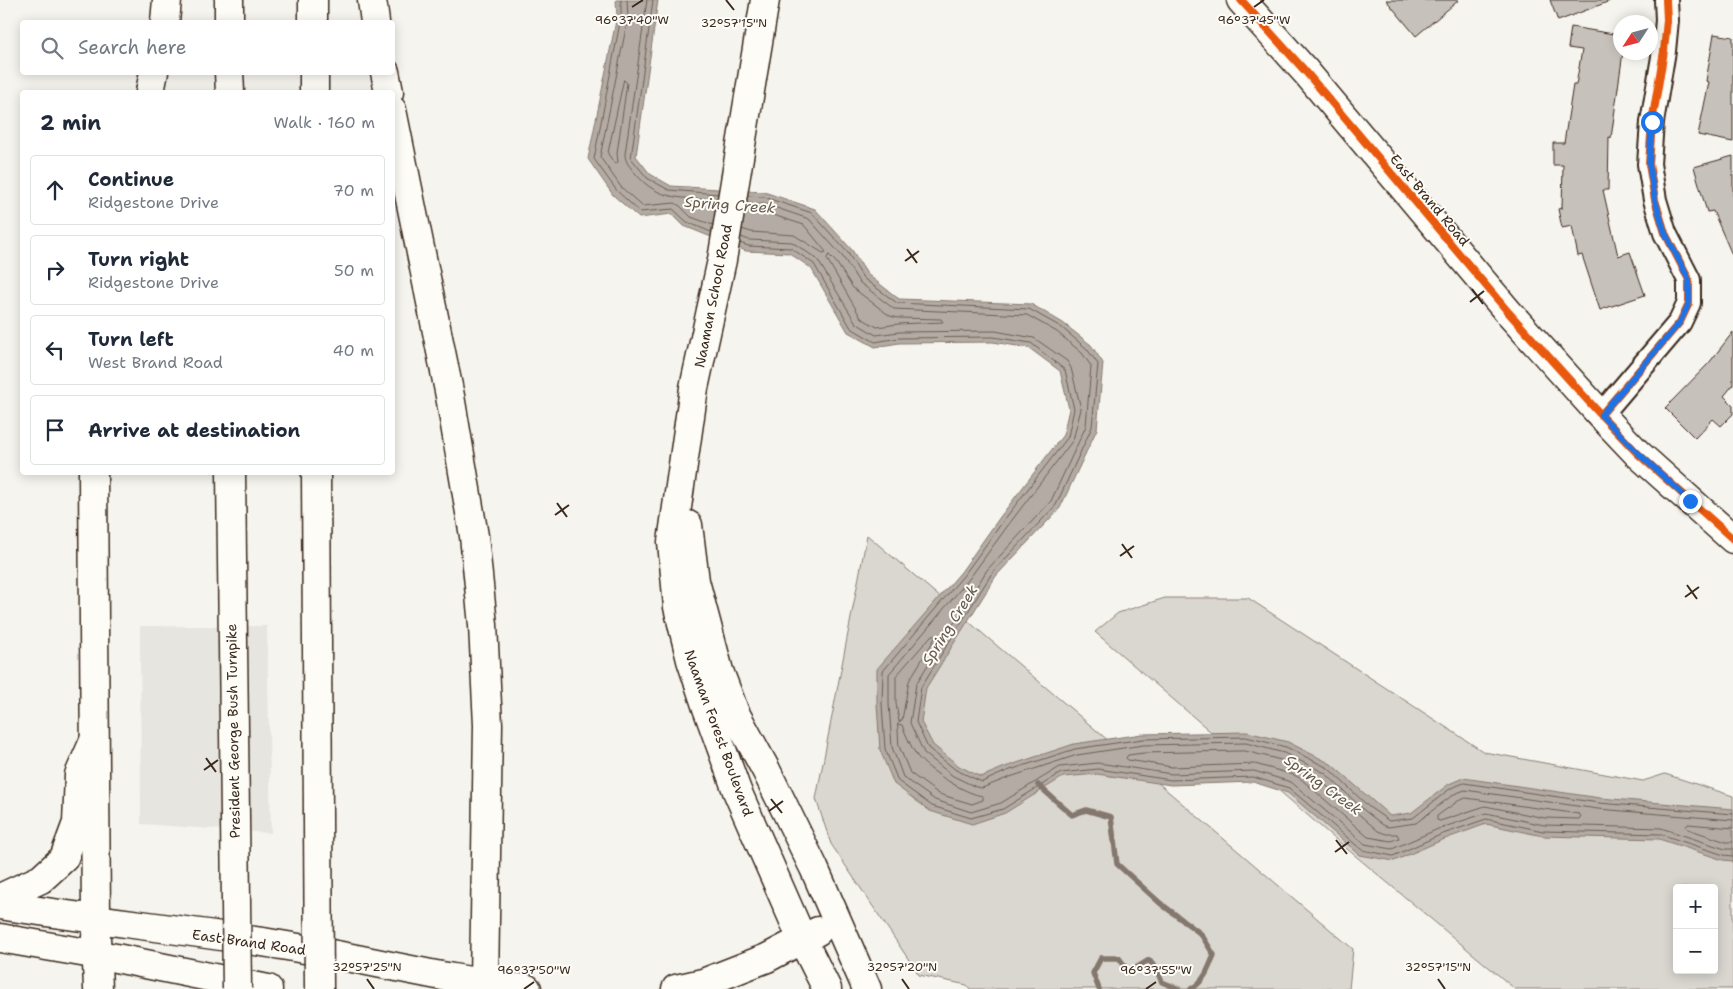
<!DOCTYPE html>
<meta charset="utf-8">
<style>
body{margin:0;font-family:"Shantell Sans",sans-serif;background:#f2f2f3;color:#1f2937}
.controls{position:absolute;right:15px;bottom:15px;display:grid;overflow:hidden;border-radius:5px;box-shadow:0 2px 12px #0003}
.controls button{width:45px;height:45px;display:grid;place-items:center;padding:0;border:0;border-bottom:1px solid #e0e1e3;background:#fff;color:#1f2937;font:25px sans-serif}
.compass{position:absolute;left:1613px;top:15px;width:45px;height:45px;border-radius:50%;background:#fff;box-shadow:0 2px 12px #0003;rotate:234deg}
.stop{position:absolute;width:15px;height:15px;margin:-11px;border:4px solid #1a73e8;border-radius:50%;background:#fff}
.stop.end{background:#1a73e8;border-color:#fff;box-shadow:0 1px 5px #0008}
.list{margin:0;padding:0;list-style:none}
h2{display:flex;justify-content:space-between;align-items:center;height:65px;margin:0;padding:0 20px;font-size:21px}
h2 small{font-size:16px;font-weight:400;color:#747a83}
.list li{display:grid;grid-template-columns:32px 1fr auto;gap:15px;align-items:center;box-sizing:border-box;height:70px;margin:0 10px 10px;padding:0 10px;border:1px solid #e0e1e3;border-radius:5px}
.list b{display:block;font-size:19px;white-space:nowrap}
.list p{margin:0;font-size:16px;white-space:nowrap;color:#747a83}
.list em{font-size:16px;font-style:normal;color:#747a83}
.icon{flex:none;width:28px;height:28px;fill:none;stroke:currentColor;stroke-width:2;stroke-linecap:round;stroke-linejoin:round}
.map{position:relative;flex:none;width:1733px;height:989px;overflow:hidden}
.search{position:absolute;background:#fff;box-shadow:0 2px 12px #0003;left:20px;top:20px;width:375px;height:55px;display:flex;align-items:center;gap:12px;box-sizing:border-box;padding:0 18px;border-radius:5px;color:#747a83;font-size:19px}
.panel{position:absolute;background:#fff;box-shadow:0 2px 12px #0003;left:20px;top:90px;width:375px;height:385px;border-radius:5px}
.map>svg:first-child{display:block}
.built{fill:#e7e5df}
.green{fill:#dad6d0;stroke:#8a8077;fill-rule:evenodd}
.water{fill:#b4aca4;stroke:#84786e}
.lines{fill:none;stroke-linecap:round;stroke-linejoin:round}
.shore{stroke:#6b5e54;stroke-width:1}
.stream{stroke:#84786e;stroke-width:5.5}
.building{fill:#c7c1bb;stroke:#3b2a1e}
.minor-casing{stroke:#3b2a1e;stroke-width:26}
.tertiary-casing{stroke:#3b2a1e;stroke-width:31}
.secondary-casing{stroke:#3b2a1e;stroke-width:31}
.motorway-casing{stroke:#3b2a1e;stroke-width:31}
.minor{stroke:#fdfcf7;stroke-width:22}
.tertiary{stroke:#fdfcf7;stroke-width:28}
.secondary{stroke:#fdfcf7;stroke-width:28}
.motorway{stroke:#fdfcf7;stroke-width:28}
.motorway-bridge-casing{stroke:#3b2a1e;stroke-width:31;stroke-linecap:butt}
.motorway-bridge{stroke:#fdfcf7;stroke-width:28}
.cycleway-casing{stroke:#fdfcf7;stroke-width:11}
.cycleway{stroke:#e8590c;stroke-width:8}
.route{stroke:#1a73e8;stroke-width:6}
.ticks{fill:none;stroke:#3b2a1e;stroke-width:2}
.labels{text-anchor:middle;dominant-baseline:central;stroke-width:4;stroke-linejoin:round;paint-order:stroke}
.street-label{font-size:14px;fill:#3b2a1e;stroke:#fdfcf7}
.water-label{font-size:15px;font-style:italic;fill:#65584d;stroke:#fdfcf7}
.ticks-label{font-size:12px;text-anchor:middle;fill:#3b2a1e;stroke:#fdfcf7;stroke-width:4;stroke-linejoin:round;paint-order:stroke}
</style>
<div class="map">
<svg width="1733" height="989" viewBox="0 0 1733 989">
<rect width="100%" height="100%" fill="#f5f4ee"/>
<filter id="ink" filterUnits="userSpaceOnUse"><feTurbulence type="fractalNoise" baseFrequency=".02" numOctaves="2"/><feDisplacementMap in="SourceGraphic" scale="10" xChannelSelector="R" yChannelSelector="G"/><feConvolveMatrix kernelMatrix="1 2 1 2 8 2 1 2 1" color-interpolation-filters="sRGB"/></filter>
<g filter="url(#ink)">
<path class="built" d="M140,626h127l4,207 -130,-9z"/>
<g class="green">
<path d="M867,535l486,414 -4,40h-379l-3,-4 -48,-10 -88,-131 -15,-45z"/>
<path d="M1165,598h83l236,154 159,29 22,-7 68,22v193h-218l-181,-151 -239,-206 23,-19zM1677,888h37v82h-37z"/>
</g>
<path class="water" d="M616,0h42l-22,156 14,18 21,12 93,6 51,17 37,41 15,24 32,25 132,5 32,19 28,22 12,18 -6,66 -37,79 -64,68 -70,112 -5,34 12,23 26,21 22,11 24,-10 69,-23 68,-10 105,-2 41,10 43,22 59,52 21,-3 38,-29 14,-6 137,20 133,11v52l-10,-1 -64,-21 -116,-3 -57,-12 -44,16 -48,21 -34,-6 -72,-62 -35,-11 -82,3 -74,-11 -34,3 -58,36 -33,11 -42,-13 -36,-27 -14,-34 -3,-46v-35l84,-97 39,-55 63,-82 6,-26 -9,-38 -31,-23 -36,-6 -94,1 -24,4 -27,-15 -37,-64 -22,-15 -43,-2 -62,-25 -12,-12 -33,4 -26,-23 -25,-36 29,-143z"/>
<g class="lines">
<g class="shore">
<path d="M621,0v17l-27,142 23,32 23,21 33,-3 14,13 24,10"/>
<path d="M627,0l1,18 -28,139 21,30 21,19 33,-3 5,3 11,11 22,8"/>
<path d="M647,0l-22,154c0,8 5,13 11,20 22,27 48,24 81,26"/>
<path d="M653,0l-22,158 16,20 22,12 49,4"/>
<path d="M624,80l3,3 -10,70 1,9 -3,2 -7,-10z"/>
<path d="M748,196l16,1 48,16 36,40 15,25 34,25 132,6 32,18 26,22 11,15 -6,63 -36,78 -64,68 -71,114 -5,35 12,26 28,22 26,12 25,-11 68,-22 68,-10 103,-2 40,10 42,21 41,39 20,14 24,-3 38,-30 13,-5 135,20 134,11"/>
<path d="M747,202l15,1 47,16 34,38 16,25 35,27 133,6 30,17 25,21 9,13 -5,60 -35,75 -64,69 -71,114 -6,39 14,30 29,23 23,11 6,1 28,-11 67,-22 66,-10 103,-2 38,10 41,20 40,38 18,14 5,2 28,-4 38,-29 11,-4 133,19 135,11"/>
<path d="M742,229l9,3 43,3 29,18 3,-1 -22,-27 -43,-14 -15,-1"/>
<path d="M741,237l8,3 43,2 25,17 39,64 20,12 23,-3 96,-1 39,7 33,23 4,7 10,41 -8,31 -64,84 -40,55 -80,95v30l3,43 11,30 32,23 36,12 30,-9 59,-36 38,-4 74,11 82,-3 37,11 74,62 27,5 46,-20 48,-16 58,12 117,3 64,21h8"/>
<path d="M740,243l8,3 43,2 23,16 37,64 24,14 24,-4 94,-1 38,6 34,27 9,39 -6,28 -64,83 -40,55 -81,96 -1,33 3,45 13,32 34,25 39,12 32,-9 58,-36 37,-4 73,11 82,-3 36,11 73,62 31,6 47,-21 46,-16 57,12 117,3 64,21 9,1"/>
<path d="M829,255l7,7 17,26 37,28 8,2 43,1 2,3 -45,2 -21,3 -16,-9 -34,-59z"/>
<path d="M934,635l1,3 -26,43 -7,39 -3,2 -3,-19v-27l35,-40z"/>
<path d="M898,724l4,1c4,10 9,22 15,31 11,14 48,38 66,40v4l-11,4 -33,-10 -29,-21 -11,-27z"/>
<path d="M1245,751l36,9 39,20 58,51 8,3h11l2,4 -8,3 -23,-4 -67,-58 -7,-4 -39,-11 -83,3 -44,-7 -2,-2 2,-3 16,-2z"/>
<path d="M1466,798l113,16 2,2 -2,3 -34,-1 -60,-12 -45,15 -3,-1v-4l21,-15z"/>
<path d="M1733,828l-45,-4 -2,3 2,2 38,13h7"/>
</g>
<g class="stream">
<path d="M1038,785l34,30 14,-5 25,7 6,47 43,39 41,31 13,21c-5,13 -10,27 -23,34"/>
<path d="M1099,989l-6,-16 8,-15h18l10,14 20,-12 7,9 6,13 17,7"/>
</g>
</g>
<g class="building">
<path d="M1386,0h73l-43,36z"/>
<path d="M1550,0h60v1l-52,20z"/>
<path d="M1571,27l49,8v17h3l-12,86 -2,-1 -1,53h-5l15,66 12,-4 15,43 -45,15 -18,-55 -4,1 -6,-30 -10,2 -4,-19 4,-1 1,-43h-10v-22h11l9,-58h3l6,-35 -14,-2z"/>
<path d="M1714,34l19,3v105l-35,-7 11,-53 -3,-1z"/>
<path d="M1733,156v101l-20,-46 -6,1 -13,-45z"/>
<path d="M1733,332v53l-9,11 9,9v9l-12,12 -8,-7 -18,19 -30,-30 44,-45z"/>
</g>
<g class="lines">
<g class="minor-casing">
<path id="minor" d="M1601,415l79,-93 9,-19v-23l-24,-47 -10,-33 -6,-36 3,-42 12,-71 3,-31 -1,-20"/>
</g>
<g class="tertiary-casing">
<path id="tertiary" d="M1241,0l65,72 203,241 92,102 36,38 96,86"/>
</g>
<g class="secondary-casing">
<g id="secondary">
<path d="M765,0l-43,260 -28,128 -22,154 6,65 13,53 16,48 30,83 65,148 25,50"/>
<path d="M688,525l7,56 24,90 16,42 31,57 48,98 53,121"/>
<path d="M0,898l41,-19 23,-21 13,-35 2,-48 15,-34"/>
<path d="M0,905c93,15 188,25 281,40 82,13 163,35 246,44"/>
<path d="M96,937l2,52"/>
<path d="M0,938l116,20 152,31"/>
<path d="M676,989l27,-6 64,-25 51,-27"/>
</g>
</g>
<g class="motorway-casing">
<g id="motorway">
<path d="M229,0v22"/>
<path d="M313,0v22"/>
<path d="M372,0l3,22"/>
<path d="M165,22l2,-22"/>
<path d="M229,72l1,20"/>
<path d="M314,72v20"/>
<path d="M385,72l4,20"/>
<path d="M150,92l4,-20"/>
<path d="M392,110l58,286 24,140 9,89 5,100 -4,259"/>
<path d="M93,472l3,448"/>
</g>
</g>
<use href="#minor" class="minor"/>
<use href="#tertiary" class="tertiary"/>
<use href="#secondary" class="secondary"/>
<use href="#motorway" class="motorway"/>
<g class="motorway-bridge-casing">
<g id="motorway-bridge">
<path d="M231,472l6,517"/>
<path d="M316,472l3,517"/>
</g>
</g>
<use href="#motorway-bridge" class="motorway-bridge"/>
<g class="cycleway-casing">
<g id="cycleway">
<path d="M1241,0l65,72 203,241 92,102 36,38 96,86"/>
<path d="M1601,415l79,-93 9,-19v-23l-24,-47 -10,-33 -6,-36 3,-42 12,-71 3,-31 -1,-20"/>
</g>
</g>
<use href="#cycleway" class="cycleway"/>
</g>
</g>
<g class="lines" filter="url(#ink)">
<path class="route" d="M1652,122l-3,42 6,36 10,33 24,47v23l-9,19 -79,93 36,37 53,49"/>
</g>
<path class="ticks" d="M726,0l8,10M632,7l11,-7M1254,7l10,-7M907,249l10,14M905,261l14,-10M1472,289l11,15M1470,302l14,-11M557,503l10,14M555,515l14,-10M1122,544l10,14M1120,556l14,-10M1687,585l10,14M1685,597l14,-10M206,758l10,14M204,770l14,-10M771,799l11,14M769,811l14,-10M1336,840l11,14M1335,852l14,-10M367,979l7,10M902,979l7,10M1438,979l7,10M524,989l10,-7M1146,989l10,-7"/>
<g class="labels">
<g class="street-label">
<text transform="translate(1430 200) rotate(50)">East Brand Road</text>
<text transform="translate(713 296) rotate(-79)">Naaman School Road</text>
<text transform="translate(233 731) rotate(-91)">President George Bush Turnpike</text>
<text transform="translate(719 733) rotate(70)">Naaman Forest Boulevard</text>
<text transform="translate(249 942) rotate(8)">East Brand Road</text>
</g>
<g class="water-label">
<text transform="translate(730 205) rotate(4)">Spring Creek</text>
<text transform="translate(950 625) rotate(-58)">Spring Creek</text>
<text transform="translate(1323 785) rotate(36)">Spring Creek</text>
</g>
</g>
<g class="ticks-label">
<text x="632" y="24">96°37'40"W</text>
<text x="1254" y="24">96°37'45"W</text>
<text x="734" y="27">32°57'15"N</text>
<text x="367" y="971">32°57'25"N</text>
<text x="902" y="971">32°57'20"N</text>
<text x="1438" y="971">32°57'15"N</text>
<text x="534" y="974">96°37'50"W</text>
<text x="1156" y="974">96°37'55"W</text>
</g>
</svg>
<div class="controls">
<button>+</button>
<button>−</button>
</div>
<svg class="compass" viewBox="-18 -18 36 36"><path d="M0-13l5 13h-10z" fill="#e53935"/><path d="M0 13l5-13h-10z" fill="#747a83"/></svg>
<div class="stop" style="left:1652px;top:122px"></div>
<div class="stop end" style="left:1690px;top:501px"></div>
<div class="search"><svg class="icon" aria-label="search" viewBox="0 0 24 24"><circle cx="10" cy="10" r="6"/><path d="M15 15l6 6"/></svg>Search here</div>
<section class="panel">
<h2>2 min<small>Walk · 160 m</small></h2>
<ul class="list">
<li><svg class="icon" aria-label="ahead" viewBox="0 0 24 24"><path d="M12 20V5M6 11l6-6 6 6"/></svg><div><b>Continue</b><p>Ridgestone Drive</p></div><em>70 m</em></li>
<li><svg class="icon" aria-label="right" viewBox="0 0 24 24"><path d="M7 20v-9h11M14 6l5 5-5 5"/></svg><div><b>Turn right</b><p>Ridgestone Drive</p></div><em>50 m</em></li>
<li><svg class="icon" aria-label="left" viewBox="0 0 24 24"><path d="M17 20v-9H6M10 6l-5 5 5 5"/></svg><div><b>Turn left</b><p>West Brand Road</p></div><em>40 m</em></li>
<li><svg class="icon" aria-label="arrive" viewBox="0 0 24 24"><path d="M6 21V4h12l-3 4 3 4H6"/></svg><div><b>Arrive at destination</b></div></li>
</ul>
</section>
</div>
